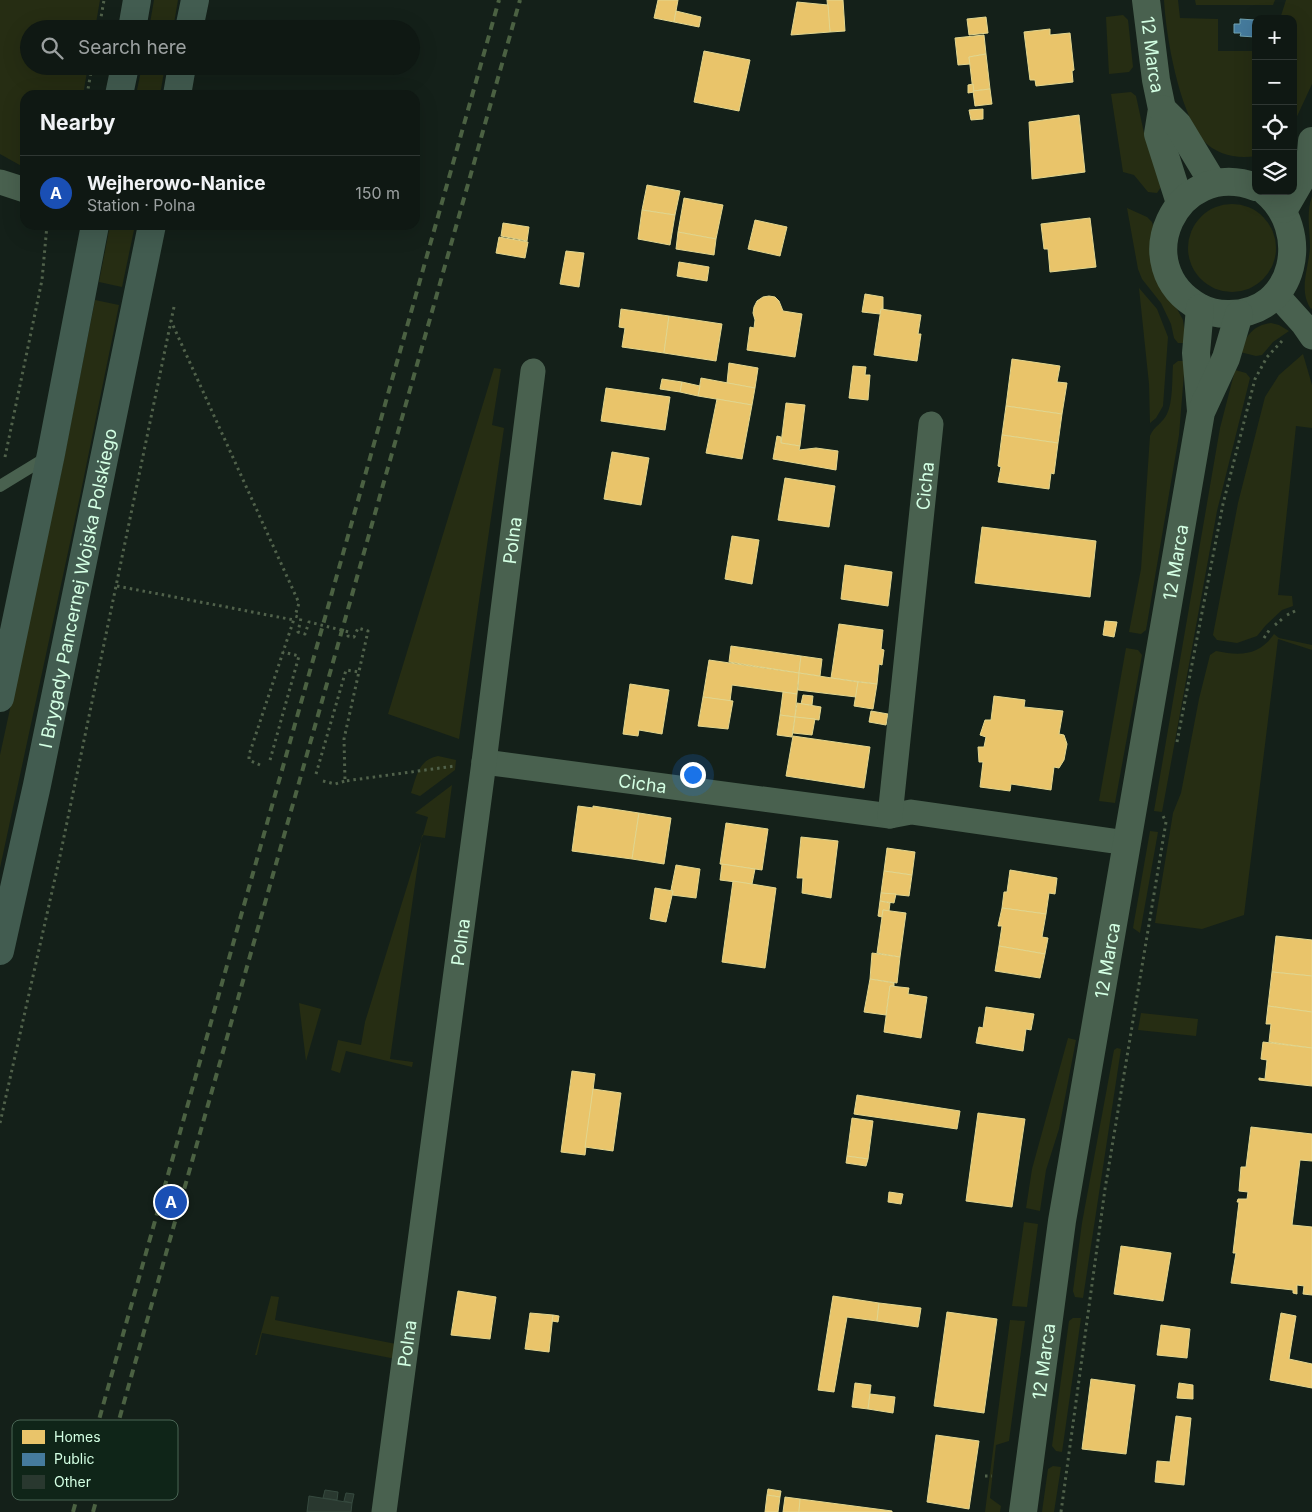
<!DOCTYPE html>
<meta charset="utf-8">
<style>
body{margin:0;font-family:Inter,sans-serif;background:#1d2521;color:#f1f3f6}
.controls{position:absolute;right:15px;top:15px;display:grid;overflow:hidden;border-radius:10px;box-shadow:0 5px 20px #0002}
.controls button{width:45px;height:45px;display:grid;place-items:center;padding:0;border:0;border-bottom:1px solid #2f3733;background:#0f1813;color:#f1f3f6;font:25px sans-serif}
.you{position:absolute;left:692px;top:774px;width:18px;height:18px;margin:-12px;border:4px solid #fff;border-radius:50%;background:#1a73e8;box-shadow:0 0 0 8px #1a73e833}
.badge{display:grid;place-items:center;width:32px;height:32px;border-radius:50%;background:#90b19c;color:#fff;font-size:16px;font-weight:700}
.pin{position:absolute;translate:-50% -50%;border:2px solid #fff;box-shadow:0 1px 5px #0006}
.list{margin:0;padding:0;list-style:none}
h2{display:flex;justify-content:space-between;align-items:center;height:65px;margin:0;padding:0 20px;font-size:21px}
h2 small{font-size:16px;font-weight:400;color:#9ba0a0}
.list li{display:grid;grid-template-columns:32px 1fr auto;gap:15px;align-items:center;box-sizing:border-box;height:75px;padding:0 20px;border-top:1px solid #2f3733}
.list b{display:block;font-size:19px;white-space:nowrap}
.list p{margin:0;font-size:16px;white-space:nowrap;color:#9ba0a0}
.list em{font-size:16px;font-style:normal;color:#9ba0a0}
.icon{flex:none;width:28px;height:28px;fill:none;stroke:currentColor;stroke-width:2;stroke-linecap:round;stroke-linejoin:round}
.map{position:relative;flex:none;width:1312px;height:1512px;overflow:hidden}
.search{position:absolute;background:#0f1813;box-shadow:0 5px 20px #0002;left:20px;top:20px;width:400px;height:55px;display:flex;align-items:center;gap:12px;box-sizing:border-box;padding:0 18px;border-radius:28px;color:#9ba0a0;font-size:19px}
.panel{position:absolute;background:#0f1813;box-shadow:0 5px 20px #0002;left:20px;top:90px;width:400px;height:140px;border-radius:15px}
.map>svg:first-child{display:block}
.green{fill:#262d13}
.homes{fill:#e9c46a;stroke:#e2d68e}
.public{fill:#457b9d;stroke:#70a3b2}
.building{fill:#29382f;stroke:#364a3f}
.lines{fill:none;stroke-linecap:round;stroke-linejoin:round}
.path{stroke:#51624b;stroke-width:3;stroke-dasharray:2.5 4;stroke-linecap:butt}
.service{stroke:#49614f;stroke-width:12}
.minor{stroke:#49614f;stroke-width:25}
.tertiary{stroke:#49614f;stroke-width:28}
.primary{stroke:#425c50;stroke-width:28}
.rail{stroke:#4b6142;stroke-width:4;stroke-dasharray:8 6;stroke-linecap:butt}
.labels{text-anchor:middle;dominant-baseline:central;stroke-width:5;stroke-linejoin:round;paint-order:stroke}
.street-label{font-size:18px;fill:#d3ffe3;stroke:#0f2518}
.key{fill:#0f2518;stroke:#4a6655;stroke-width:1}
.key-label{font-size:14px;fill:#d3ffe3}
</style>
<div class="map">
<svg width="1312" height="1512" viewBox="0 0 1312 1512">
<rect width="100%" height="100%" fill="#142019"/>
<g class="green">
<path d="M0,0h100l-5,29h-66v37h59l-5,29h-58v73l-25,-14z"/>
<path d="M154,0h24l-5,29h-24z"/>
<path d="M1164,0h14l2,18 38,1v32h38v105c-19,3 -40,-1 -53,-16 -24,-29 -37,-103 -39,-140z"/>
<path d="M1195,0h80l-2,5h-77z"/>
<path d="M1286,0h26v84l-19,41v-106h-13z"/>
<path d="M1123,15l5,5 5,47 -4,5 -20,2 -3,-57z"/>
<path d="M142,66h23l-5,29h-24z"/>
<path d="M1131,92l5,4 8,37 17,54 -4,6 -9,-1 -14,-17 -11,-3 -12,-78z"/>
<path d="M1312,196v112l-1,1c-13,-19 -2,-41 -1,-62 0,-17 -4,-33 2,-51z"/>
<circle cx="1232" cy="248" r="44"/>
<path d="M1127,208l20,9 5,5 19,76 12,22 3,23h-8l-4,-5 -3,-14 -10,-21 -19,-24 -4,-10z"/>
<path d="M110,225h25l-13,62 -23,-5z"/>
<path d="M1139,288l18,21 11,28 -5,69 -7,12 -6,5 -1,-39z"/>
<path d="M95,300l24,5 -40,196 -79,367v-113l60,-277z"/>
<path d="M1271,323l8,2 10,6 -16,11 -11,13 -6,1 -16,-4c6,-16 13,-27 31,-29z"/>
<path d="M1303,354l9,31v43l-16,-2 -18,169 14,1 1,10 -11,4 -16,15 -9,11 -20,7 -20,-3 -4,-5 25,-132 27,-106 14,-22z"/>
<path d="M1178,361h7l-6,74 -33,195 -5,4 -12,-2 12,-63 9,-133c4,-10 13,-13 17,-22 6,-12 5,-35 6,-49z"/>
<path d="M494,368l7,1 -9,56 12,3 -45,311 -71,-25z"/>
<path d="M1235,370l11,3 4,5 -33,133 -55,301 -8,-1 66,-383z"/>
<path d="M1274,634l5,4 33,7v5l-34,-11 -34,276 -42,14 -47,-6 18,-110 8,-20 18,-94 11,-44 6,-4c24,5 43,5 58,-17z"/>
<path d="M1126,648l12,2 4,5 -27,148 -16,-2z"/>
<path d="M438,756l18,4 -1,10 -35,26 -9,-3c5,-16 8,-34 27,-37z"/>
<path d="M452,785l-7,53 -23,-3 -32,224 23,3 -1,5 -66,-16 -6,22 -9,-3 7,-30 23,5 4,-23 58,-187 5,-18 -13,-4z"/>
<path d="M1150,831l8,1 -18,101 -7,-5z"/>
<path d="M299,1003l22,6 -15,52z"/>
<path d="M1141,1013l57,6 -2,17 -58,-6z"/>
<path d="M1068,1038l8,2 -17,89 -13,41 -6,41 -14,-3 6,-39z"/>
<path d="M1117,1048l4,1 -38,249 -8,-1 -2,-6 9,-68 32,-173z"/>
<path d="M1024,1222l14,2 -11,83 -15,-1z"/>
<path d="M271,1296l8,1 -4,23 121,24v15l-134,-26 -5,22h-2z"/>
<path d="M1073,1318h8l-19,134 -6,-1 -4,-5 17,-125z"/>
<path d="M1010,1320l15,1 -16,120 -13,4 -6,53 11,8 -1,6h-15z"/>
<path d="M1053,1466l8,1 -7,45h-12l6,-43z"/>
</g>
<g class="homes">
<path d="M658,0h20l-4,22 -20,-4z"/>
<path d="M827,0h16l2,31 -15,1z"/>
<path d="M797,2l31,3 2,27 -39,3z"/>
<path d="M676,11l25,6 -2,10 -25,-5z"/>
<path d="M986,17l2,16 -19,2 -2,-16z"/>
<path d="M1050,29v6l20,-2 4,37 -2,1 1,11 -37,4 -1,-6h-5l-6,-48z"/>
<path d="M984,35l2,19 -17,3 1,7 -12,1 -3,-27z"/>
<path d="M704,51l46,9 -11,51 -45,-9z"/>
<path d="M986,54l4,35 -17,2 -4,-34z"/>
<path d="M973,84l1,8 -6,1v-8z"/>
<path d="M990,89l2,15 -17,2 -2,-15z"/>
<path d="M983,109v10l-12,1 -2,-10z"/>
<path d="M1079,115l6,57 -53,7 -3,-57z"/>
<path d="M647,185l33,6 -5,24 -33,-5z"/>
<path d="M684,198l39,7 -7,34 -38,-7z"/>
<path d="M642,210l33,5 -5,30 -32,-6z"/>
<path d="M1090,218l6,49 -46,5 -2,-23h-4l-3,-25z"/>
<path d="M755,220l32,7 -7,29 -32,-7z"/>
<path d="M503,223l26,4 -2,14 -26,-5z"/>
<path d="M678,232l38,7 -2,16 -38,-6z"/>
<path d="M499,237l29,5 -3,16 -29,-5z"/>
<path d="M566,251l18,2 -5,34 -19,-3z"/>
<path d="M679,262l30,5 -2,14 -30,-5z"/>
<path d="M865,294l18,3v12h-2l-1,5 -18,-2z"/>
<path d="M769,296l6,1 4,4 4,10 19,3 -7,43 -48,-7 3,-23 4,1 1,-8 -2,-7 1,-6 3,-6 6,-4z"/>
<path d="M621,309l48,7 -5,37 -42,-6 3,-19 -6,-1z"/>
<path d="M881,309l40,6 -3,19h3l-4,27 -43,-6z"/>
<path d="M669,316l53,8 -6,37 -52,-8z"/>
<path d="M1012,359l48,7 -3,16 10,1 -5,31 -56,-8z"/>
<path d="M729,363l29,5 -3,20 -28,-5z"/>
<path d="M853,366l13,1 -1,8h5l-2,25 -19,-2z"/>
<path d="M701,378l54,10 -3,17 -54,-9z"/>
<path d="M662,379l20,3 -2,10 -20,-3z"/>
<path d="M682,382l18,4 -2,10 -18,-4z"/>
<path d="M606,388l64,9 -5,33 -64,-9z"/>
<path d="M717,399l35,6 -10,54 -36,-6z"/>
<path d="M786,403l19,2 -5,41 -19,-3z"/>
<path d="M1006,406l56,8 -4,29 -56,-8z"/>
<path d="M1002,435l56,8 -4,31 -3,-1 -2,16 -51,-7 3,-15 -3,-1z"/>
<path d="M777,436l4,1v6l19,3 -1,4 17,-2 22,3 -2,19 -63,-11z"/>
<path d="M612,452l37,6 -8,47 -37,-6z"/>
<path d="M785,478l50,8 -6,41 -51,-7z"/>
<path d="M982,527l114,14 -6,56 -115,-14z"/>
<path d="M732,536l27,4 -7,44 -27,-5z"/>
<path d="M845,565l47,7 -4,34 -47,-7z"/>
<path d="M1105,621l12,1 -3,15 -11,-2z"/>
<path d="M839,624l44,6 -2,19 3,1 -2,15 -3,-1 -2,20 -46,-6z"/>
<path d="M731,646l70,10 -2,17 -70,-11z"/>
<path d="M801,656l21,3 -2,17 -21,-3z"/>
<path d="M709,660l90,13 -2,21 -65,-9 -2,16 -27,-4z"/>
<path d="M799,673l59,9 -2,15 -58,-7z"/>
<path d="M858,682l19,2 -4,25 -19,-3z"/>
<path d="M630,684l39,6 -7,44 -23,-4 -1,6 -15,-2z"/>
<path d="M783,692l14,2 -2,23 -15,-2z"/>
<path d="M803,695l10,1 -1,9 -11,-1z"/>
<path d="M994,696l31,4 -1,7 39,4 -4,23 5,1 3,9 -3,16 -5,8 -5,-1 -3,23 -40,-6 -1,7 -30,-4 3,-25h-4l-1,-15h6l2,-10 -6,-2 5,-15h6z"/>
<path d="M703,697l30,4 -5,28 -30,-3z"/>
<path d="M797,703l24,4 -2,13 -24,-3z"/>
<path d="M871,711l17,3 -2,11 -17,-3z"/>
<path d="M780,715l15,2 -3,20 -15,-2z"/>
<path d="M795,717l20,2 -3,16 -19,-2z"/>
<path d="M793,736l77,11 -6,41 -78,-12z"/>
<path d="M578,806l15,2v-2l46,7 -7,46 -60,-8z"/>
<path d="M639,813l32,5 -7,46 -32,-5z"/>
<path d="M726,823l42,6 -6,41 -42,-6z"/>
<path d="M801,837l37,4 -7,57 -29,-5 1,-15h-6z"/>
<path d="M887,848l28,4 -3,23 -28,-4z"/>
<path d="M722,864l33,5 -3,15 -32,-4z"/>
<path d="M676,865l24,4 -4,29 -24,-3 1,-4 -2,-1z"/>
<path d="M1010,870l47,8 -2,16 -6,-1 -3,21 -44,-6 2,-16h3z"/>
<path d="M884,871l28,4 -3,21 -28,-3z"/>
<path d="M733,881l43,7 -11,80 -43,-6z"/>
<path d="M655,888l18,3 -7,31 -16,-3z"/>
<path d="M881,893l15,1 -2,9 -14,-2z"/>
<path d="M880,901l10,2 -1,8 -6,-1 -1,7 -4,-1z"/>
<path d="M1002,908l44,6 -4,23 6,1 -3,16 -46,-8 3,-20h-4z"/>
<path d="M883,910l23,3 -6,44 -23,-4z"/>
<path d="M1276,936l36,4v36l-40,-4z"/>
<path d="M999,946l46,8 -5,24 -45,-7z"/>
<path d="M872,953l28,4 -3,26 -27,-4z"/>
<path d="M1272,972l40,4v36l-44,-6z"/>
<path d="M870,979l24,4v3h-4l-4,29 -22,-3z"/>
<path d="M890,986l19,2 -1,6 19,3 -6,41 -37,-6z"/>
<path d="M1268,1006l44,6v36l-43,-6 2,-18h-5z"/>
<path d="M986,1007l48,7 -3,16 -5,-1 -3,22 -47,-8 3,-16 4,1z"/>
<path d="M1263,1042l49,6v38l-53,-6v-2l6,1 2,-19 -6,-1z"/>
<path d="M572,1071l23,3 -10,81 -24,-3z"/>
<path d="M593,1089l28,4 -8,58 -28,-4z"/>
<path d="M857,1095l103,16 -3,18 -103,-15z"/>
<path d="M978,1113l47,6 -13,88 -46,-6z"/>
<path d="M852,1118l21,3 -5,38 -21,-3z"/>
<path d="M1251,1127l61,7v27l-12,-1 -8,65 20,2v68l-9,-1 1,-8 -7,-1v9l-4,-1v-3l-62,-7 5,-30h-3l6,-51h-2l1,-3h9l1,-7 -9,-1 2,-24h5z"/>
<path d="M847,1156l21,3 -2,7 -20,-3z"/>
<path d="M889,1192l14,2 -2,10 -13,-2z"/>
<path d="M1121,1246l50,7 -8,48 -49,-7z"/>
<path d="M458,1291l38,6 -6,42 -39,-4z"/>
<path d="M833,1296l46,7 -2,18 -30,-4 -13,75 -16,-2z"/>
<path d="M879,1303l42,5 -3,19 -41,-6z"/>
<path d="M947,1312l50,7 -13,94 -50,-7z"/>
<path d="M530,1313l23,2 -4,37 -24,-3z"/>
<path d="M1281,1313l15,3 -7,43 23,5v24l-42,-8z"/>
<path d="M553,1315l6,1 -1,6 -6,-1z"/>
<path d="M1161,1325l29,4 -3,29 -30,-3z"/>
<path d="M1091,1379l44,6 -9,69 -44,-5z"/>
<path d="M855,1383l16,2 -3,24 -16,-2z"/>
<path d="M1179,1383l14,2v14l-16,-1z"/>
<path d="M870,1394l25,3 -2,16 -25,-4z"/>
<path d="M1176,1416l15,2 -7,67 -29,-3 2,-21 13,1z"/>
<path d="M936,1435l43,6 -10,68 -42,-7z"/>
<path d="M768,1489l13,2 -1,6 -13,-2z"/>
<path d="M767,1495l13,2 -2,15h-13z"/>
<path d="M785,1497l15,2 -1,13h-16z"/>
<path d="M800,1499l92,12v1h-93z"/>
</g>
<path class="public" d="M1240,19l15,1v17l-15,-1 1,-3h-7v-9h6z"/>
<g class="building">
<path d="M325,1490l13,2 -1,8 -14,-2z"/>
<path d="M346,1493l8,1 -2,9 -8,-2z"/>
<path d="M309,1496l43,7 -1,9h-44z"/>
</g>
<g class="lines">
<g class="path">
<path d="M99,29l5,-29"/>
<path d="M87,95l5,-29"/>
<path d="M174,307l-3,14 128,282 -4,13 6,2 -3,14 7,2 4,-12 40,10 -1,4 6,1 4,-9 10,3 -24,108 1,42 110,-15"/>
<path d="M5,457l37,-177 5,-55"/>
<path d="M117,586l177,34"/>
<path d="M1287,615l10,-5"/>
<path d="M1275,625l7,-6"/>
<path d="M1264,638l6,-9"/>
<path d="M1177,742l46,-238 32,-125 12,-22 15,-16"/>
<path d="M270,760l29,-104 -16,-4"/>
<path d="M260,765l-11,-5v-5l45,-136"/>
<path d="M316,774l30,-104 13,2"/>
<path d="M323,781l12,3 10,-3"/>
<path d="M0,1123l60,-267 111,-535"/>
<path d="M985,1476h7"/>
<path d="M1061,1512l44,-323 61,-367 -4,-8"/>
</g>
<path class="service" d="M0,486l49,-30"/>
<g class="minor">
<path d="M0,182l25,8"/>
<path d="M1277,295l26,29 9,13"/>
<path id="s1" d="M484,762l406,54 21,-4 216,31"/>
<path id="s2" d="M890,816l41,-392"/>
<path id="s3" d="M384,1512l100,-750 49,-391"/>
</g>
<g class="tertiary">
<path id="s4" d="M1146,0l10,80 6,29 -4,25 22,69"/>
<path d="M1162,109l16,16 35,58"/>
<path d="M1256,187c-81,-30 -130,80 -57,120 9,5 20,7 29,7 69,1 84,-85 37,-123"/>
<path d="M1284,209l26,-45 2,-23"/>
<path d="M1200,308l-4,45 5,58"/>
<path id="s5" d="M1023,1512l39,-291 139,-809 25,-54 13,-44"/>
</g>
<g class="primary">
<path d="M132,29l5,-29"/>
<path d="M189,29l6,-29"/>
<path d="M119,95l6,-29"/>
<path d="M177,95l5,-29"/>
<path d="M0,698l51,-244 44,-229"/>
<path id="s6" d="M0,951l37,-166 115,-560"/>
</g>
<g class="rail">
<path d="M73,1512l426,-1512"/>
<path d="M93,1512l427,-1512"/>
</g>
</g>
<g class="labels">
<g class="street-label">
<text stroke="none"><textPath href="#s4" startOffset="55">12 Marca</textPath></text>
<text stroke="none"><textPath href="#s2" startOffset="332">Cicha</textPath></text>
<text stroke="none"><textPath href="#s3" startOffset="980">Polna</textPath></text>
<text stroke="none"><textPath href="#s5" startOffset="962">12 Marca</textPath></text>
<text stroke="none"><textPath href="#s6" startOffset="371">I Brygady Pancernej Wojska Polskiego</textPath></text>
<text stroke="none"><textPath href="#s1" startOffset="160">Cicha</textPath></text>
<text stroke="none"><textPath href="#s3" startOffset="575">Polna</textPath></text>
<text stroke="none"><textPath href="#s5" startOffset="558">12 Marca</textPath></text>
<text stroke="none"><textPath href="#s3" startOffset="170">Polna</textPath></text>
<text stroke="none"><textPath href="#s5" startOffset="152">12 Marca</textPath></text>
</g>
</g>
<rect x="12" y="1420" width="166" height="80" rx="8" class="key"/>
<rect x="22" y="1430" width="23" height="14" fill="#e9c46a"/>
<rect x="22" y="1453" width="23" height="13" fill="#457b9d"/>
<rect x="22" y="1475" width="23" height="14" fill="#29382f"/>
<g class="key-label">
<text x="54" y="1442">Homes</text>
<text x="54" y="1464">Public</text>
<text x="54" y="1487">Other</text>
</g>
</svg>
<div class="controls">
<button>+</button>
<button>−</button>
<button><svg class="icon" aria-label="locate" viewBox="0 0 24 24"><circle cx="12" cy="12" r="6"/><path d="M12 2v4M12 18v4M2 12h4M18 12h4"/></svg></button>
<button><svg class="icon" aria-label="layers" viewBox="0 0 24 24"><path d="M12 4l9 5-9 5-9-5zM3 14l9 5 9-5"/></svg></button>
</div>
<div class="you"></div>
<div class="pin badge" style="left:171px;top:1202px;background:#1a4fb4">A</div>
<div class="search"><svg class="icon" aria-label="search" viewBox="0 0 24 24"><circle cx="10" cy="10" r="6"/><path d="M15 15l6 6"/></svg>Search here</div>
<section class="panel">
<h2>Nearby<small></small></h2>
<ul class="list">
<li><span class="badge" style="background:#1a4fb4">A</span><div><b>Wejherowo-Nanice</b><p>Station · Polna</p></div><em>150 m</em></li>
</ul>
</section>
</div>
